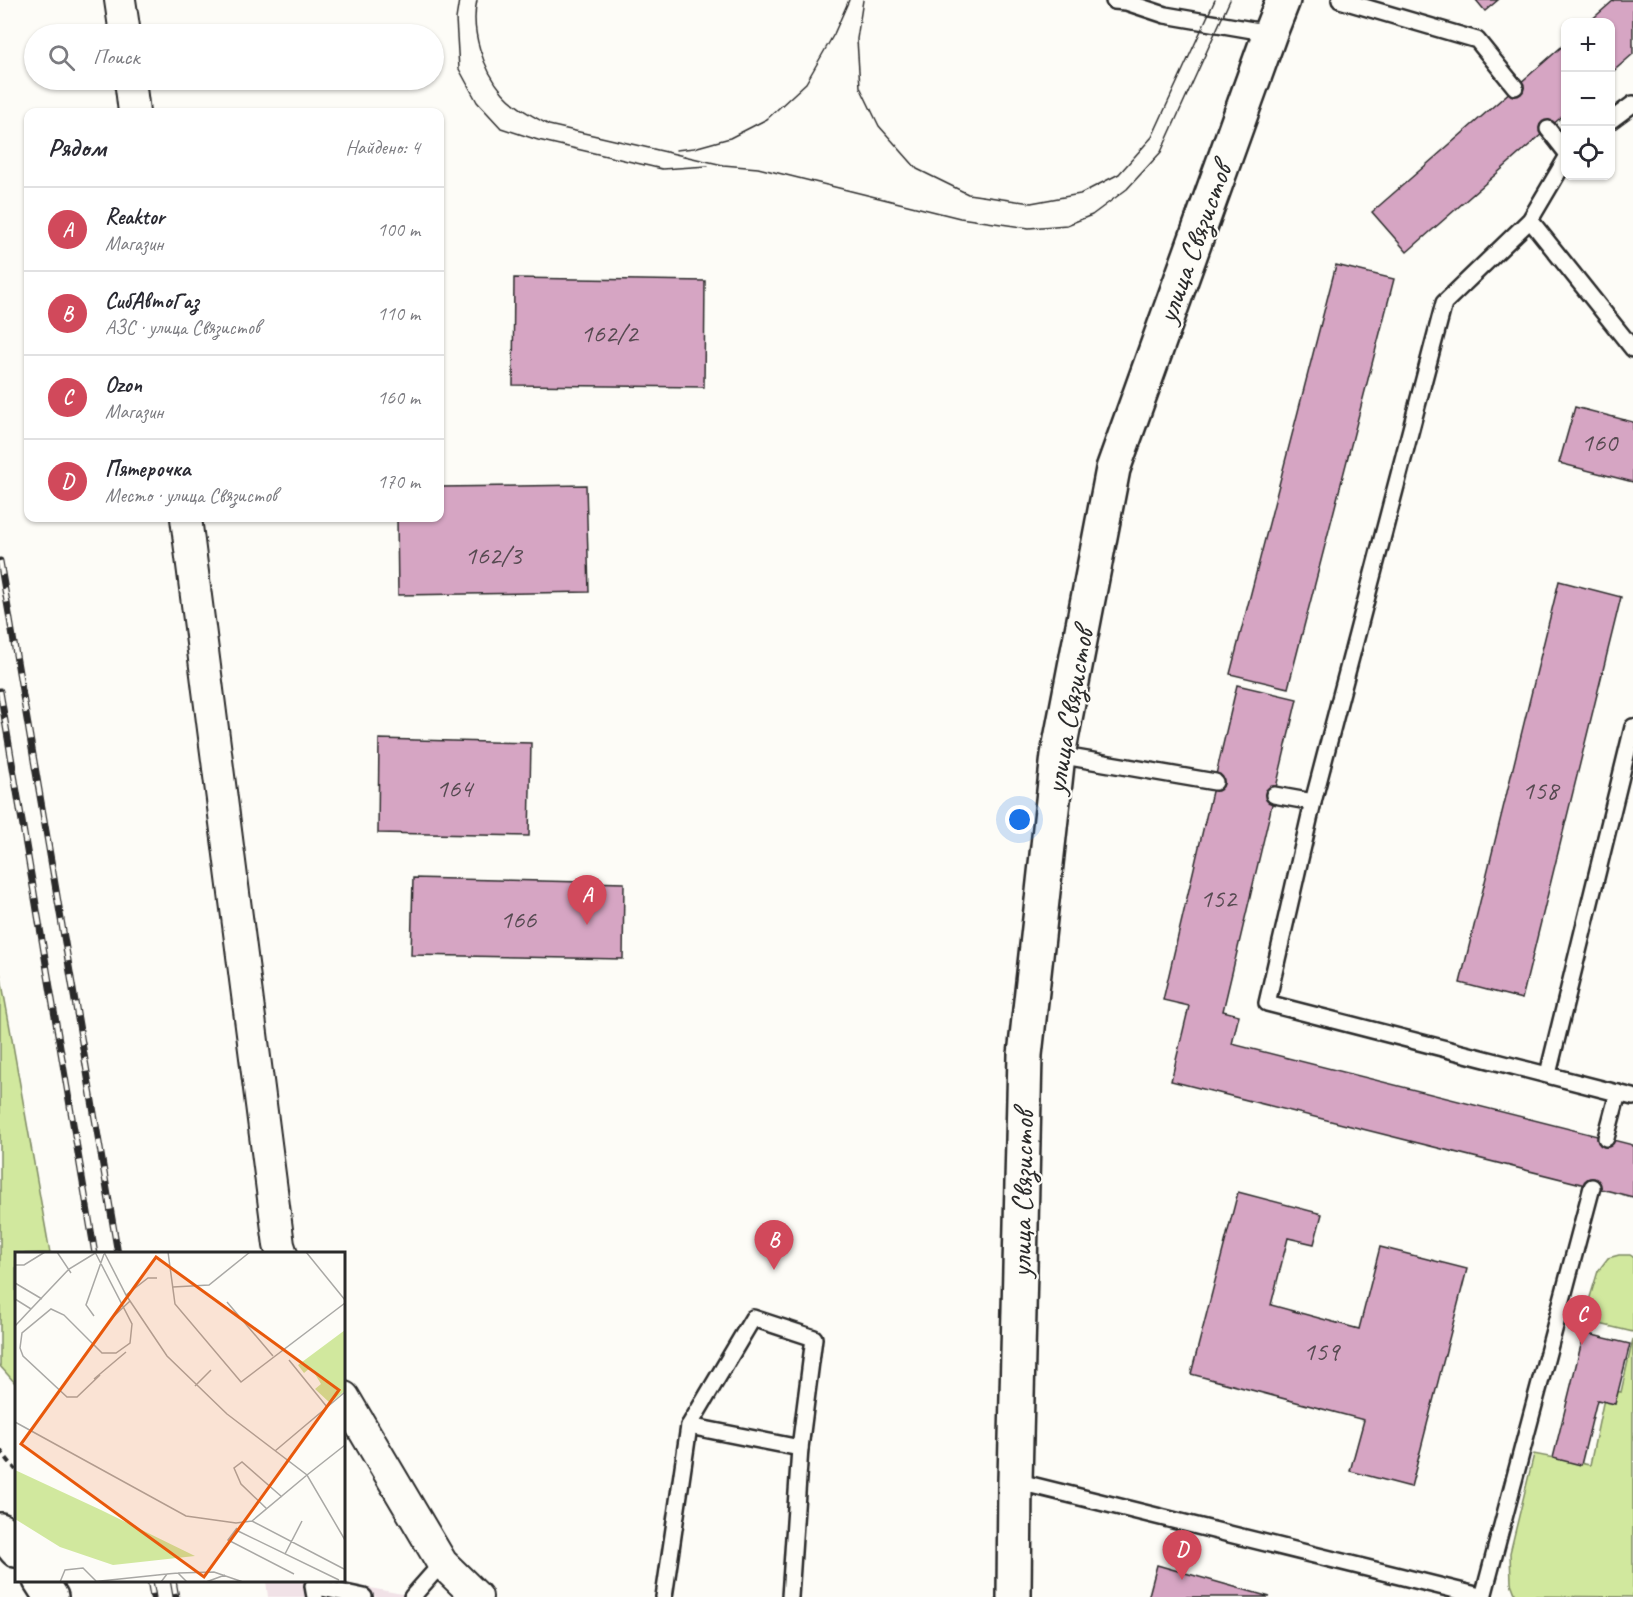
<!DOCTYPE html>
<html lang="ru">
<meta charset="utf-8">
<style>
body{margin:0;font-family:Caveat,sans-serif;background:#f7f7f7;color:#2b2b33}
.controls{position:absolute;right:18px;top:18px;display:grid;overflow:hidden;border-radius:12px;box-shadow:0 2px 4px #0004}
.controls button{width:54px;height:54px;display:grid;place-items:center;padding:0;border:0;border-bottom:2px solid #e1e1e2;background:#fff;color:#2b2b33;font:30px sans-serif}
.you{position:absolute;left:1020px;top:820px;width:21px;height:21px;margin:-15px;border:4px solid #fff;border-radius:50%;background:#1a73e8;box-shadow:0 0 0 9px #1a73e833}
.badge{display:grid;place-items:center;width:39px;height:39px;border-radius:50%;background:#d1495b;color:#fff;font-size:20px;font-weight:700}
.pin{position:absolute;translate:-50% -50px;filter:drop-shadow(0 2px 3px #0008)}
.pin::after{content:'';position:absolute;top:32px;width:21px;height:18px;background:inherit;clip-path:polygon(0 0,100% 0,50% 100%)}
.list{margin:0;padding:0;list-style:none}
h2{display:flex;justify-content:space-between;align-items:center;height:78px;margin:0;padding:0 24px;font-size:26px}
h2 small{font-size:20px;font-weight:400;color:#7c7c81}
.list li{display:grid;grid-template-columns:39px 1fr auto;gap:18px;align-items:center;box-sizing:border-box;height:84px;padding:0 24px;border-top:2px solid #e1e1e2}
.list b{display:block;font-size:22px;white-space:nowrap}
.list p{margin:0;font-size:20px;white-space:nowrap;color:#7c7c81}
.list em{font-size:20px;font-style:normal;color:#7c7c81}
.icon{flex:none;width:33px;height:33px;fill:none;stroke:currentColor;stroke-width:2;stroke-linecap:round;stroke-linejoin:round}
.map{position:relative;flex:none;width:1633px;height:1597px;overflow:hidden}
.search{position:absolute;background:#fff;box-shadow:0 2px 4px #0004;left:24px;top:24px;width:420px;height:66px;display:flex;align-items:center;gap:15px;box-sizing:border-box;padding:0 21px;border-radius:33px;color:#7c7c81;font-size:22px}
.panel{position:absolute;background:#fff;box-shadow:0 2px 4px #0004;left:24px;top:108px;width:420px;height:414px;border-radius:12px}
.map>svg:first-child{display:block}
.built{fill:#f1e2e7}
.green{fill:#d1e89e;stroke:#7e8a64;stroke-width:1.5}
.building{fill:#d6a5c3;stroke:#2b2b2b;stroke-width:1.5}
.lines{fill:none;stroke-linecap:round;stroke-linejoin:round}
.service-casing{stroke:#2b2b2b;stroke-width:20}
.minor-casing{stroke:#2b2b2b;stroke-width:34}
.secondary-casing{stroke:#2b2b2b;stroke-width:38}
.primary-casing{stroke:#2b2b2b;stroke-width:38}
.path{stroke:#2b2b2b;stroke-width:4;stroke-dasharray:6 4.5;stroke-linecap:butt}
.service{stroke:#fdfcf7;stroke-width:15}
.minor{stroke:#fdfcf7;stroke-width:30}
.secondary{stroke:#fdfcf7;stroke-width:33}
.primary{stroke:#fdfcf7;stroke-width:33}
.tram{stroke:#2b2b2b;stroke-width:1.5}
.rail-casing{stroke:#2b2b2b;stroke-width:7}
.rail{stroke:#fdfcf7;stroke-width:4.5;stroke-dasharray:14;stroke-linecap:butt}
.labels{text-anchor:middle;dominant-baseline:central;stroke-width:4.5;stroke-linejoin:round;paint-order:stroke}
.number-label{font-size:27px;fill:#564a51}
.street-label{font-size:30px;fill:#2b2b2b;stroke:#fdfcf7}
.inset-road{fill:none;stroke:#a9a8a5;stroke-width:1.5}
.view{fill:#e8590c;fill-opacity:0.15;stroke:#e8590c;stroke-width:3}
.inset-edge{fill:none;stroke:#2b2b2b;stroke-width:3}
</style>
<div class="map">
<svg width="1633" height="1597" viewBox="0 0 1633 1597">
<rect width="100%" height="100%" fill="#fdfcf7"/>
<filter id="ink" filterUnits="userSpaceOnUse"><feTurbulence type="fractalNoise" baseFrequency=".0167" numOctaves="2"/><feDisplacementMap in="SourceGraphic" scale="12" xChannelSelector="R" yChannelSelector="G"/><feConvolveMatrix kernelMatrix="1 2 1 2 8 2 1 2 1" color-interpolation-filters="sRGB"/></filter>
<g filter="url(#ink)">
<path class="built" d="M266,1581h67l85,16h-150z"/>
<g class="green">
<path d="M0,972l50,281 -34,1v130l-16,-18z"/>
<path d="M1619,1255h11l3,2v75l-50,-12 15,-49 10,-13z"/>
<path d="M1633,1339v258l-117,-1 -5,-13 -1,-30 24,-99 56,11 16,-76 15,3z"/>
</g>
<g class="building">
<path d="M1476,0h22l-13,11z"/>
<path d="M1614,0h19v54l-23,20v-52h-21z"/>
<path d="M1566,43v70l-159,139 -35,-40z"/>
<path d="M1336,265l58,14 -106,409 -58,-14z"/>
<path d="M514,278l191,3 -1,106 -191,-2z"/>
<path d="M1575,407l58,15v60l-74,-19z"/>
<path d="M586,485l3,107 -191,3 -1,-77h43v-31z"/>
<path d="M1559,581l62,16 -99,402 -62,-16z"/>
<path d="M1237,685l60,14 -74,312 16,4 -7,29 401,101v52l-462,-116 18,-75 -26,-6z"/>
<path d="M379,739l152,4 -2,93 -151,-3z"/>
<path d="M413,878l211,5 -1,76 -212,-4z"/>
<path d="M1238,1192l84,22 -8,30 -26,-6 -17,67 88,24 21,-82 87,22 -56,218 -61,-16 14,-51 -173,-46z"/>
<path d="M1584,1333l46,11 -15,60 -18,-4 -16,65 -28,-7z"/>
<path d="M1157,1565l113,32h-120l-1,-2z"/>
</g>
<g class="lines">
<g class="service-casing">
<g id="service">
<path d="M1340,0l137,40 38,47"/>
<path d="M1114,1l12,1 39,13 105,18"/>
<path d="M1610,121l23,-17"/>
<path d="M1548,129l18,23"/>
<path d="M1566,159l-36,61 -86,83 -131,499 -46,201 366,94"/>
<path d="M1530,220l103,129"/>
<path d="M1058,755l157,27"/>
<path d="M1274,795l39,7"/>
<path d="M1548,1074l85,-347"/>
<path d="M1606,1138l12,-45"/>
<path d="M689,1426l111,22"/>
<path d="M1015,1481l469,116"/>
<path d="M315,1597l-2,-11 51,11"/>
<path d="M412,1597l30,-34"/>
<path d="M664,1597l25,-171 64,-108 61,20 -14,110 -10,149"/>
<path d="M1483,1597l109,-410"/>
</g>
</g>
<g class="minor-casing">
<g id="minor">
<path d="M120,0l5,34"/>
<path d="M130,80l4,32"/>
<path d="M186,518l93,727 3,9"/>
<path d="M344,1397l98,166 35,34"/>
</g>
</g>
<g class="secondary-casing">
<path id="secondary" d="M1014,1597l1,-116 10,-426 33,-300 55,-286 157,-436 13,-33"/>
</g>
<g class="primary-casing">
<g id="primary">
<path d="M0,1530l16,20"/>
<path d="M40,1580l11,17"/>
</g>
</g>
<path class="path" d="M0,1450l16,20"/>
<use href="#service" class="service"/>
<use href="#minor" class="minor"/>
<use href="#secondary" class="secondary"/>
<use href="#primary" class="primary"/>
<g class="tram">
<path d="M459,0l-3,19 3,50 18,33 24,26 37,12 124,29 46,-3"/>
<path d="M477,0c-7,31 6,69 26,93 12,14 30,23 46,32l174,40 35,3 202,50 69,10 38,-3 25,-10 35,-26 34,-37 69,-152"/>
<path d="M863,0l-6,39 3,48 19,39 38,43 51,25 63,9 49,-9 39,-20 33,-37 63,-137"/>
<path d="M676,150l18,-2 36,-10 37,-19 39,-36 28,-49 15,-34"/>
</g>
<g class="rail-casing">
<g id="rail">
<path d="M0,561l118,693"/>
<path d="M0,691l95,563"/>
<path d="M150,1580l3,17"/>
<path d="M173,1580l3,17"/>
</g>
</g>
<use href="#rail" class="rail"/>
</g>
</g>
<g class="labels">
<g class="number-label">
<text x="609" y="333">162/2</text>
<text x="1599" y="442">160</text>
<text x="493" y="555">162/3</text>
<text x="454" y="788">164</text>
<text x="1540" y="790">158</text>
<text x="1218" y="898">152</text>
<text x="518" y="919">166</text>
<text x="1321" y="1351">159</text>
</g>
<g class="street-label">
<text transform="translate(1194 243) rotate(-70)">улица Связистов</text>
<text transform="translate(1069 711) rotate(-80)">улица Связистов</text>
<text transform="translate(1022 1194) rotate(-89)">улица Связистов</text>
</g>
</g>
<g transform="translate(15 1252)">
<rect width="330" height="330" fill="#fdfcf7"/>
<path d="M330,78v61l-15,12 -15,-14 6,-5 -6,-10 -5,-6 -6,5 -6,-8zM0,218l86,40 94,46 -82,9 -53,-18 -45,-28z" fill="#d1e89e"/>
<path class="inset-road" d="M42,0l14,21M80,0l37,72 -2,19 -14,10h-14l-38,-38 -13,-6 -29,24 -2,15 3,8 44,41h10l23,-22M89,0l22,43 41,61 60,58 80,61 38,65M153,0l7,52 66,78 104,-79M291,0l39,48M0,13h9l21,-13M0,31l27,16M158,35l36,-2 41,-33M111,43l22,-17h9M0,47l16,10 38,-40 28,-17M212,50l46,54M79,64l-8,-11 18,-51M98,65l17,-16M0,74l16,-17M274,108l38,47M79,127l32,-27M180,134l16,-16M0,170l171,94 50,7 16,-2 92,48M260,199l70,-59M292,223l38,-30M252,257l-26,-25 -7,-16 8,-6 40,35M237,269l55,-46M222,276l-9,12 66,34M223,279l101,49M270,302l17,-33M163,321l36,-1 29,10M45,330l5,-12 18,-2 13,13M76,330l76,-8M146,330l6,-8 11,-1 9,9M191,330l19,-7"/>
<path class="view" d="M141,5l183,133 -135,187 -183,-133z"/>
<rect width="330" height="330" class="inset-edge"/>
</g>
</svg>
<div class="controls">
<button>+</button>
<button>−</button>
<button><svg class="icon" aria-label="locate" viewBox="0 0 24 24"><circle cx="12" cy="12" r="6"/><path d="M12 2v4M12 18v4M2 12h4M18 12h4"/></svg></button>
</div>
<div class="you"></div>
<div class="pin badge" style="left:587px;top:925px">A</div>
<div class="pin badge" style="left:774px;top:1270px">B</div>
<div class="pin badge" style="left:1582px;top:1345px">C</div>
<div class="pin badge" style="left:1182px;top:1580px">D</div>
<div class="search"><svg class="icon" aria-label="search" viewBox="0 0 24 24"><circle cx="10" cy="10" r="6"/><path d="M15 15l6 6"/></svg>Поиск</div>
<section class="panel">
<h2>Рядом<small>Найдено: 4</small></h2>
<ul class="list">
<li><span class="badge">A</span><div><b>Reaktor</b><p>Магазин</p></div><em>100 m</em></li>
<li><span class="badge">B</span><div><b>СибАвтоГаз</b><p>АЗС · улица Связистов</p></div><em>110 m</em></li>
<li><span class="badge">C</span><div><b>Ozon</b><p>Магазин</p></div><em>160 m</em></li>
<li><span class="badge">D</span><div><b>Пятерочка</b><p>Место · улица Связистов</p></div><em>170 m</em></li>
</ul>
</section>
</div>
